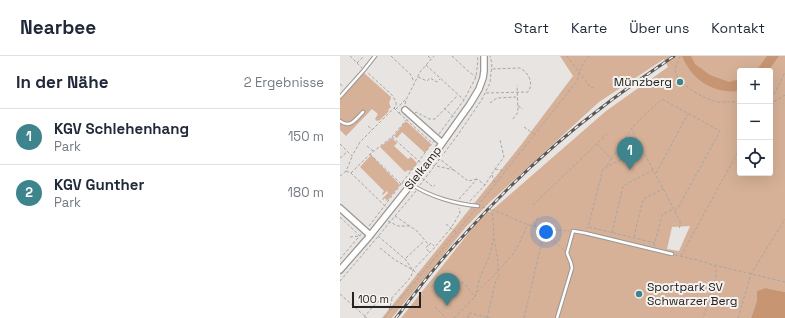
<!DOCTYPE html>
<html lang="de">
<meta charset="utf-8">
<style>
body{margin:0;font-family:"Space Grotesk",sans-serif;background:#f2f2f3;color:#1f2937}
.controls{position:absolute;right:12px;top:12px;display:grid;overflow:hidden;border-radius:4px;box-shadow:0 4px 16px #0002}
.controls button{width:36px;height:36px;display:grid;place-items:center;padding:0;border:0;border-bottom:1px solid #e0e1e3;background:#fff;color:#1f2937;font:20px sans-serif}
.scale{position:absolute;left:12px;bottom:10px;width:69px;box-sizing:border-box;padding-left:4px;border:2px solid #242322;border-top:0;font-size:11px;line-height:14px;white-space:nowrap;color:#242322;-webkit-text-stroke:3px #f5f2ef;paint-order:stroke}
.you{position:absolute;left:206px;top:176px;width:14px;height:14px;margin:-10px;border:3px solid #fff;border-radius:50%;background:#1a73e8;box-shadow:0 0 0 6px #1a73e833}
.badge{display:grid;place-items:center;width:26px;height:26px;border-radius:50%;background:#3d848d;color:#fff;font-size:13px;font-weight:700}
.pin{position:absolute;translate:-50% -33px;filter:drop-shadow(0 1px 2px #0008)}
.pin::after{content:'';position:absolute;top:21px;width:14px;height:12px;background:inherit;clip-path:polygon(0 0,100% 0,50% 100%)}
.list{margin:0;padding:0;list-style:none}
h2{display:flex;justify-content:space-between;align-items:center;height:52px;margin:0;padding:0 16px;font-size:17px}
h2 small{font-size:13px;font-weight:400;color:#747a83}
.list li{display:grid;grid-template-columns:26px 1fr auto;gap:12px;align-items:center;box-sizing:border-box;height:56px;padding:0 16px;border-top:1px solid #e0e1e3}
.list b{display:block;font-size:15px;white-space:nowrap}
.list p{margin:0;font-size:13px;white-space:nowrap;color:#747a83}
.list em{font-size:13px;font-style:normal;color:#747a83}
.icon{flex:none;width:22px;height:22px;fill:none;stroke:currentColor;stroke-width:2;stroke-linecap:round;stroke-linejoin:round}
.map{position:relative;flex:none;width:445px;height:262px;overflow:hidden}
header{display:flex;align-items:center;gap:24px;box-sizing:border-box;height:56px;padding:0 20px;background:#fff;border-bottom:1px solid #e0e1e3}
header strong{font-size:19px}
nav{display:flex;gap:22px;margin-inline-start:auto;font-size:14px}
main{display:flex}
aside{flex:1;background:#fff}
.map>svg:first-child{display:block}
.green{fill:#d6b197;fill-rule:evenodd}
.water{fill:#c79572}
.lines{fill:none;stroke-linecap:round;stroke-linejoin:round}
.lane-casing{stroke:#9a9794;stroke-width:4.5}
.street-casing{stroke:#9a9794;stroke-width:8}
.path{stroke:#a8a5a3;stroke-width:1;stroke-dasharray:3 2;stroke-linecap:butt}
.lane{stroke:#fff;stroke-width:2.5}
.street{stroke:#fff;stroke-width:5.5}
.rail-casing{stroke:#595755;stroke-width:3}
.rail{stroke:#f5f2ef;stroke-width:1.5;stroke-dasharray:4.5;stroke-linecap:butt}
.poi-dot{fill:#3d848d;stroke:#f5f2ef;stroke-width:1.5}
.labels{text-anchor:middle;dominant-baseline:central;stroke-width:4;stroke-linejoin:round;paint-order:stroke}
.poi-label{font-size:12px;fill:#242322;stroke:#f5f2ef;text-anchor:end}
.street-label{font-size:12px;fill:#242322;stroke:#f5f2ef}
</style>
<header>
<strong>Nearbee</strong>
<nav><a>Start</a><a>Karte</a><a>Über uns</a><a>Kontakt</a></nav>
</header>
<main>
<aside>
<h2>In der Nähe<small>2 Ergebnisse</small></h2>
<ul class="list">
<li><span class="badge">1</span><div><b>KGV Schlehenhang</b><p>Park</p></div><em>150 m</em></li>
<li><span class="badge">2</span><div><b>KGV Gunther</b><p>Park</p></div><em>180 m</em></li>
</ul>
</aside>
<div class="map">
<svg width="445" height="262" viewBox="0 0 445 262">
<rect width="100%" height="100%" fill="#e8e4e2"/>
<g class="green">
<path d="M220,0h225v236l-10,-2 -9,-2 -9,12 -6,18h-350l70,-88 16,-19 3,1 116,-101 62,-44 -4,-8 -65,43 -109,100 -24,25 -74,91h-10l139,-173 52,-69zM400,15h30v102h-30zM350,170l-11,25 -12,-2 5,-22z"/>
<path d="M24,17l27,24c-1,5 -3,6 0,10l-3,3 1,1 -9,9 -3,1 -2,-2 3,-5 -6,-5 -26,27 -6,-6v-7c10,7 19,-4 24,-11l-1,-2 -12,12c-5,2 -8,0 -11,-3v-20z"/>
<path d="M65,66h2l24,22 -6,9 -23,-21 -5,6 -3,-2z"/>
<path d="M52,82l5,5 -3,3 14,13 3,-2 6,6 -6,8 -3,-1 -3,2 -25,-25z"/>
<path d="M31,99l29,30 -13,16 -2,-3 -2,2 -1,-1 6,-6 -1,-2 -4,4 -1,-1 2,-3 -24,-24z"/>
</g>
<g class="water">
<path d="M342,0h9l4,8 15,11 19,7 11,-3v12c-27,3 -48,-11 -58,-35z"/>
<path d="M427,0h12l-11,15h-13l4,-4z"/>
<path d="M426,232l9,2 10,2v26h-34l6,-18v-9z"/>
</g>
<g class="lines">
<g class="lane-casing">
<g id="lane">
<path d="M0,41l24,-27 11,-14"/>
<path d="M0,65c10,8 16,-2 23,-9"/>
<path d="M71,128c19,13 45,20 67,22"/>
<path d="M217,262l15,-50 -1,-5 -4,-10 6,-22 12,2 87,21"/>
</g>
</g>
<g class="street-casing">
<g id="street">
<path d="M65,54l37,33"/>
<path d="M0,152l30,27"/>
<path d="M0,214l28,-32 60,-75 42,-59 9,-15 4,-11 1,-7v-15"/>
</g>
</g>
<g class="path">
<path d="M10,0l12,12"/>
<path d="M51,0l20,19 3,7"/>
<path d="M88,0l3,3"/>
<path d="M112,0l16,15 8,6"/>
<path d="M227,0l24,32 3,-1"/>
<path d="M340,0c0,5 -5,8 -5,14 1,14 31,30 43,32 8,0 15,-1 22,1"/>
<path d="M17,7l7,-7"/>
<path d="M86,9l38,35"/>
<path d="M78,21l9,4 3,-3 7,4 3,-3"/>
<path d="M0,28l4,3"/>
<path d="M146,37l42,-1c6,-9 1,-19 -8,-24l-28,1"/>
<path d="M430,41l5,-4 10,-21"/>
<path d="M150,47l7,-5 19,-1"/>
<path d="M65,48l1,-4 14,-28 14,-16"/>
<path d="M430,48l15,-9"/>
<path d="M178,50l5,3"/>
<path d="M54,52l5,5 1,-1"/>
<path d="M104,52l11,10"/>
<path d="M56,53l10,-10"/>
<path d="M59,57l33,30"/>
<path d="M75,57l1,-1 13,7h6l23,-24"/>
<path d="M173,63l5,-7 -1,-27"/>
<path d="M28,70l4,4"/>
<path d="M184,71l10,7"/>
<path d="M99,78l25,-34 12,-23 2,-17 -1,-4"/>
<path d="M52,81l29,26"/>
<path d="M0,88l12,12 8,-14 36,-36c1,-4 -2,-8 -4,-11l-24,-22"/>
<path d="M257,88l14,15 -5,8"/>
<path d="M27,90l6,5"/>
<path d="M30,98l31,30"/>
<path d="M0,102l7,-6"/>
<path d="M97,102l4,2 27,21 9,-2"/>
<path d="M271,103l20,-29"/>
<path d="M92,109l22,5"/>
<path d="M155,113l10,2"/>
<path d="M6,115l5,2 36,35"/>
<path d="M11,117l19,-19 22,-17 16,-19"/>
<path d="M316,117l32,-59"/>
<path d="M152,119l3,8"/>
<path d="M0,120l6,-5 6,-14"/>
<path d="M82,122l11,9 2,-2"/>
<path d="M62,128l1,-2 3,2"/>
<path d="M80,129l37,-49 24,-35 9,-18 2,-19 -2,-8"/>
<path d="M119,143l18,-20 8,6"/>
<path d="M130,145l15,-16 10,-16 9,-12 -4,-17"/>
<path d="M141,146l96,-121c2,-10 5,-17 12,-25"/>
<path d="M193,149l76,-73"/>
<path d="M142,151c17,4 31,12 47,18 13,4 27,5 40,6"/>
<path d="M335,155l3,-3 42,-77 -58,-32 -31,29 49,93v5l-1,3"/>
<path d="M55,160l22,15 12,14 2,-2 3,3"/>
<path d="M0,161l21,20"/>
<path d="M48,165l10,5h11"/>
<path d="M106,168l10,8"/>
<path d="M29,170l65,-85"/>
<path d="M195,170l3,-10"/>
<path d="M249,171l66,16"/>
<path d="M246,173l2,-2 15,-58 38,-20"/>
<path d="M272,177l11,-47 30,-16"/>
<path d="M38,180l27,23 7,10"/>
<path d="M10,181l9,-1"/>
<path d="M294,181l9,-38 20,-10"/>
<path d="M88,189l-2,3 3,4"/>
<path d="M314,190l8,-31 11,-6"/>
<path d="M40,192l15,12 18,10 7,6"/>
<path d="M335,199c7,2 36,7 40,12 2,3 1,5 1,9l-13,42"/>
<path d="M341,200l59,-108"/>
<path d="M66,202l18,-17"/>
<path d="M0,203l22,-26"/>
<path d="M374,209l71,17"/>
<path d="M0,225l30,-35 46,-55"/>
<path d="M91,231l10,-9 11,-1 13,7 10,13 5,-20 9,-20 5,-21 -1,-19 -3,-8"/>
<path d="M0,238l27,24"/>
<path d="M95,251l11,11"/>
<path d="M49,255l3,-12"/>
<path d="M25,262v-2l12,-14 15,-4 19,-21 2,-7 22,-23 16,-19 9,-15 -1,-5"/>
<path d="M44,262l36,-42 55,-66"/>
<path d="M114,262l19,-19 5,-8 20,-20 15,-17 6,-10 9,-20"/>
<path d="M128,262l1,-5 21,5"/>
<path d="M147,262l9,-38 4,-4 -2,-2v-12l-4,-24"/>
<path d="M184,262l19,-81 11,4 10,9"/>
<path d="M398,262l13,-44 34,-55"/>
</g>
<use href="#lane" class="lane"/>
<use href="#street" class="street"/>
<g class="rail-casing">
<path id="rail" d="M56,262c22,-29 44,-58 69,-84 42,-47 89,-91 140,-129 22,-17 46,-33 69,-49"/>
</g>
<use href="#rail" class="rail"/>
</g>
<g class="poi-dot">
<circle cx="340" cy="26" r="4"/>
<circle cx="299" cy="238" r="4"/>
</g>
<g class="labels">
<g class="poi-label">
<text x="332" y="26">Münzberg</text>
<text x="307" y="231" text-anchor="start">Sportpark SV<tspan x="307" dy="14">Schwarzer Berg</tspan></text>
</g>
<g class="street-label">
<text transform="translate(83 112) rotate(-52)">Sielkamp</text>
</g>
</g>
</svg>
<div class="controls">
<button>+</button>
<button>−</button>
<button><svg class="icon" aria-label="locate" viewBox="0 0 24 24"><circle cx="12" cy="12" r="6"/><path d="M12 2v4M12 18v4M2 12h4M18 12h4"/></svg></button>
</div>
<div class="scale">100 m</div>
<div class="you"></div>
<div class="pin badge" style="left:290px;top:114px">1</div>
<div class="pin badge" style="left:107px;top:250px">2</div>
</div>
</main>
